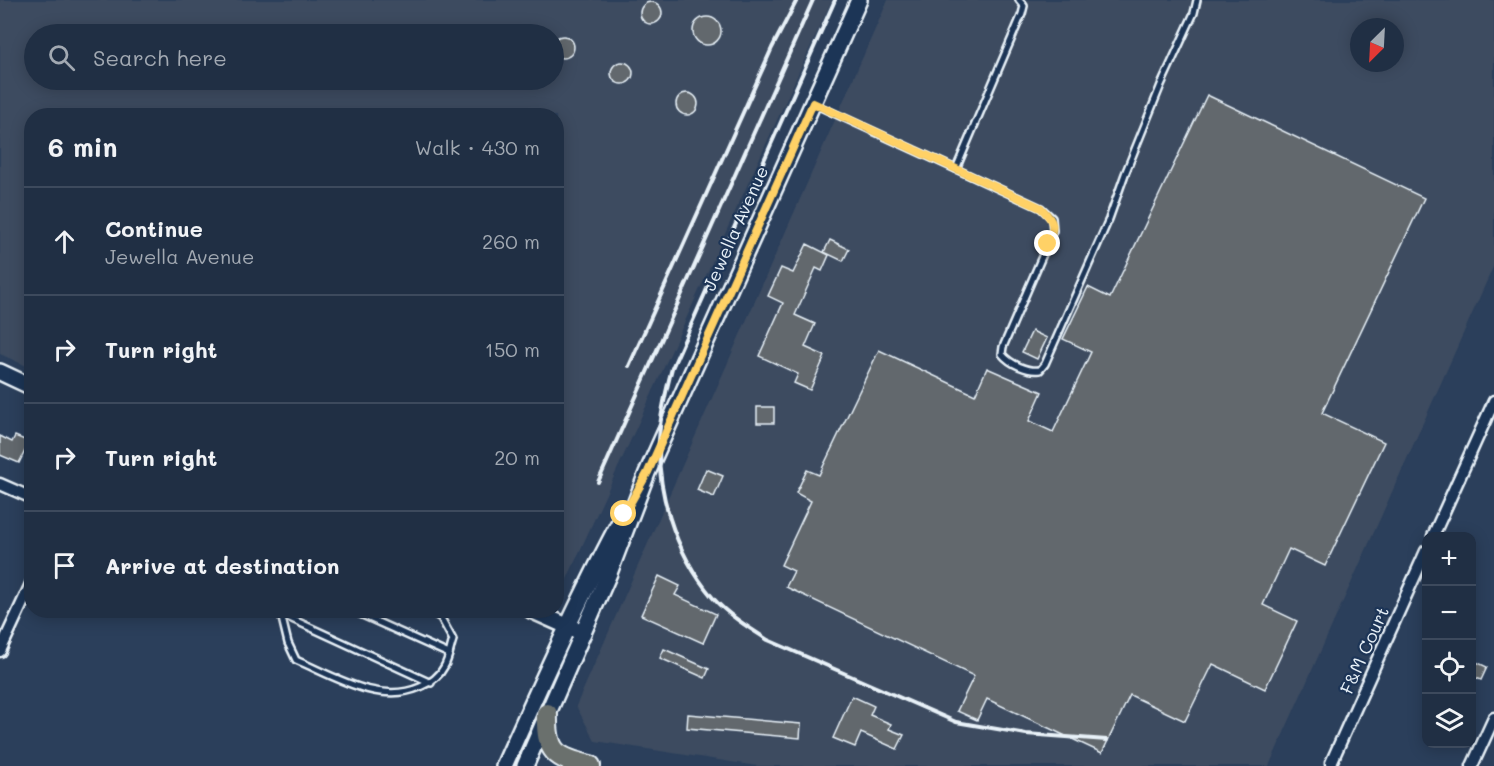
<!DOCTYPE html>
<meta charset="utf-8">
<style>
body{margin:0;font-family:Mali,sans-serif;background:#2d3b4f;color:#f1f3f6}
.controls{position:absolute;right:18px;bottom:18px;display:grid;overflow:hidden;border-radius:12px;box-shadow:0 3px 15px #0003}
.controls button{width:54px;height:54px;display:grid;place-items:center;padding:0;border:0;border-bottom:2px solid #3d4a5d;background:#202f44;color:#f1f3f6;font:30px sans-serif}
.compass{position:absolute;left:1350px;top:18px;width:54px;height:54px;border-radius:50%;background:#202f44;box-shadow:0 3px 15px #0003;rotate:204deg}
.stop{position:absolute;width:18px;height:18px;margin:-14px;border:4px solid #ffd166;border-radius:50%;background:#fff}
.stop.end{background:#ffd166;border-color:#fff;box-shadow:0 2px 6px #0008}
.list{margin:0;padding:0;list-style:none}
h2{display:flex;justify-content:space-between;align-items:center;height:78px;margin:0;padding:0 24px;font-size:26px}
h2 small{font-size:20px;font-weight:400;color:#a2a9b2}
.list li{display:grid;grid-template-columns:39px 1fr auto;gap:18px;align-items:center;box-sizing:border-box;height:108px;padding:0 24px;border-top:2px solid #3d4a5d}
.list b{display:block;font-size:22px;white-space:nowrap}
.list p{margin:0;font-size:20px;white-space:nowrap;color:#a2a9b2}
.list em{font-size:20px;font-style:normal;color:#a2a9b2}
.icon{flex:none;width:33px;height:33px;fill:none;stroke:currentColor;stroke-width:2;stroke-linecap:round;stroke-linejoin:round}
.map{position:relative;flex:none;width:1494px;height:766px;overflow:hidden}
.search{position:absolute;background:#202f44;box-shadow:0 3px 15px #0003;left:24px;top:24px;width:540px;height:66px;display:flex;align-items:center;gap:15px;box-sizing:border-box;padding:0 21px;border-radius:33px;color:#a2a9b2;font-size:22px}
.panel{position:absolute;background:#202f44;box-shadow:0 3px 15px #0003;left:24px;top:108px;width:540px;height:510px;border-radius:24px}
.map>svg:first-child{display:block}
.built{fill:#3c4b60;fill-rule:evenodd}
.building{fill:#62686d;stroke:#e8f1f8;stroke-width:1.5}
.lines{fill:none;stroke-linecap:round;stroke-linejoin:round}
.lane-casing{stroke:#e8f1f8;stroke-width:10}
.street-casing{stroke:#e8f1f8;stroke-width:15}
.secondary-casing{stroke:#e8f1f8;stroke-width:20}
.highway-casing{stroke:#e8f1f8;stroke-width:24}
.lane{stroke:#1d3557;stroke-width:5}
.street{stroke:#1d3557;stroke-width:10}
.secondary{stroke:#1d3557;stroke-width:15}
.highway{stroke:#6b706d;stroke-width:20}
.rail{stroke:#e8f1f8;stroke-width:4}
.route{stroke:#ffd166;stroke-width:8}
.labels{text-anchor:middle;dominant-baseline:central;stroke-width:4.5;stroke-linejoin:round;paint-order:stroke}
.street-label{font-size:18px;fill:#e8f1f8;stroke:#1d3557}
</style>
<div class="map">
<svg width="1494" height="766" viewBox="0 0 1494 766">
<rect width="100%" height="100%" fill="#2b3f5b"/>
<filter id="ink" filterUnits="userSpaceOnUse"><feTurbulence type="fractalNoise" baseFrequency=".0167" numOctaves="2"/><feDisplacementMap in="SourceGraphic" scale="12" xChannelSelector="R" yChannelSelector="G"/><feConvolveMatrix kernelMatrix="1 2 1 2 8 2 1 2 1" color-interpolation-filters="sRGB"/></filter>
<g filter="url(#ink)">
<g class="built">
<path d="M0,0h832l-275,601 -1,-485h-524l-1,252 -31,-14zM34,34h520v46h-520z"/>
<path d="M888,0h606v265l-225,501h-512l-162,-25 -19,-35zM1359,27h36v36h-36z"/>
</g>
<g class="building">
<circle cx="651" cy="13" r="11"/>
<circle cx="707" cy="31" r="14"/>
<circle cx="563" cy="47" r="11"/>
<circle cx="622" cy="73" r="11"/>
<circle cx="687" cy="104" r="11"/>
<path d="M1207,95l217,103 -102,215 62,29 -59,124 -36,-17 -26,56 34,16 -32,68 -52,-25 -28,57 -55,-26 -28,58 -115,-54 -10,21 -20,-9 17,-35 -188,-89 8,-16 -13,-6 30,-64 -15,-8 11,-23 12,5 60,-125 96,45 12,-27 55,24 -13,29 24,11 38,-80 -28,-13 25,-52 22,11z"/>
<path d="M830,240l19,9 -6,12 -19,-9z"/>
<path d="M807,244l22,11 -7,16 -6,-3 -21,47 20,9 -10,23 20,9 -15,34 -16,-7 4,-9 -39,-18 24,-53 -15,-7 13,-28 12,5z"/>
<path d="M1032,331l15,7 -10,21 -15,-7z"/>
<rect x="757" y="407" width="17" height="16"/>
<path d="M0,436l12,6 3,-6 17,7v11l-7,-3 -6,12 -19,-8z"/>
<path d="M706,469l17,7 -9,21 -17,-7z"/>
<path d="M659,576l21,10 -5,9 41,19 -13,29 -62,-28z"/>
<path d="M664,649l45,20 -4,9 -45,-20z"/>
<path d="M1472,660l15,7 -6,13 -9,-4z"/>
<path d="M852,696l22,10 -4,9 21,9 -2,5 15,6 -7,14 -36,-16 -6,14 -22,-9z"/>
<path d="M688,714l113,10 -1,14 -113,-10z"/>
</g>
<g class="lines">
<g class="lane-casing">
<g id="lane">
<path d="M814,104l227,104 11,10 1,13 -50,116 -1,7c8,10 26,18 38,16l5,-6 64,-145 16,-45 36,-89 33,-72 3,-13"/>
<path d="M956,169l66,-155 2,-8 -5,-6"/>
<path d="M280,610l8,33 8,17c38,16 83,45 124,27 10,-4 19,-10 24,-20 5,-8 6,-19 9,-27l-12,-22 -13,-8"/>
<path d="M351,610l98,44"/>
<path d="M281,614l150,69"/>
</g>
</g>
<g class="street-casing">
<g id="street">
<path d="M0,484l32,14"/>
<path d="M1433,536l61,-135"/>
<path d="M0,651l32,-69"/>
<path d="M1331,763l95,-212"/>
<path d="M1472,766l22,-48"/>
</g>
</g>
<g class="secondary-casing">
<g id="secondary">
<path d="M0,372l32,15"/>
<path d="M531,610l47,21"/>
<path d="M504,766c38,-85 76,-170 120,-252"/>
<path d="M525,766l84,-193 38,-100 212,-473"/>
</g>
</g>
<g class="highway-casing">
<path id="highway" d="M547,714c-1,38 8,44 43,52"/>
</g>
<use href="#lane" class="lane"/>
<use href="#street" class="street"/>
<use href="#secondary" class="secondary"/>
<use href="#highway" class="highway"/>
<g class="rail">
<path d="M835,0l-163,368c-5,19 -10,39 -12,59 -6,60 14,125 53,171 15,17 36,30 55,42l188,82 70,12 81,6"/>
<path d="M629,366l143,-318 25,-48"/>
<path d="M598,482l215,-482"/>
</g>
</g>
</g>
<g class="lines" filter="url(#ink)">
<path class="route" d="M624,514l24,-42 165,-369 228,105c14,14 14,18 7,36"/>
</g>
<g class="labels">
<g class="street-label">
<text transform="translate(735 228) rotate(-66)">Jewella Avenue</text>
<text transform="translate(1364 650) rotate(-66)">F&amp;M Court</text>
</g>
</g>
</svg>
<div class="controls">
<button>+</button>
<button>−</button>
<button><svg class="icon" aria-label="locate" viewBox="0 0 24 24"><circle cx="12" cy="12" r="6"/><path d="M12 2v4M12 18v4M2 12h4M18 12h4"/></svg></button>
<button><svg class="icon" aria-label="layers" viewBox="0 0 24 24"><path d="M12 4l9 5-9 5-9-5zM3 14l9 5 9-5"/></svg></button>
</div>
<svg class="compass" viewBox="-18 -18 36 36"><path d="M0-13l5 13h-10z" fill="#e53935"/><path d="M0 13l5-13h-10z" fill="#a2a9b2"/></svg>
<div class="stop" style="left:624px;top:514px"></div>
<div class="stop end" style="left:1048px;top:244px"></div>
<div class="search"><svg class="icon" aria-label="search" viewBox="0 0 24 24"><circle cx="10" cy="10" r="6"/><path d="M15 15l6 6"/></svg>Search here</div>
<section class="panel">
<h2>6 min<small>Walk · 430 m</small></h2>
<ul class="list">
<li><svg class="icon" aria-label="ahead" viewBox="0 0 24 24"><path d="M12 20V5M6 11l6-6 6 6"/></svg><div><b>Continue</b><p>Jewella Avenue</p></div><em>260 m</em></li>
<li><svg class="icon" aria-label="right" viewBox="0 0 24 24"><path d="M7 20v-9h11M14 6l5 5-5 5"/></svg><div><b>Turn right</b></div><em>150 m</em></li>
<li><svg class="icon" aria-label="right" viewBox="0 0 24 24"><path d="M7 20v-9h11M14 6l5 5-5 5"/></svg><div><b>Turn right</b></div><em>20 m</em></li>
<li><svg class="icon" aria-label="arrive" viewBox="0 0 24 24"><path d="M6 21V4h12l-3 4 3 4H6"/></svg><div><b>Arrive at destination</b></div></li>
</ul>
</section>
</div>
